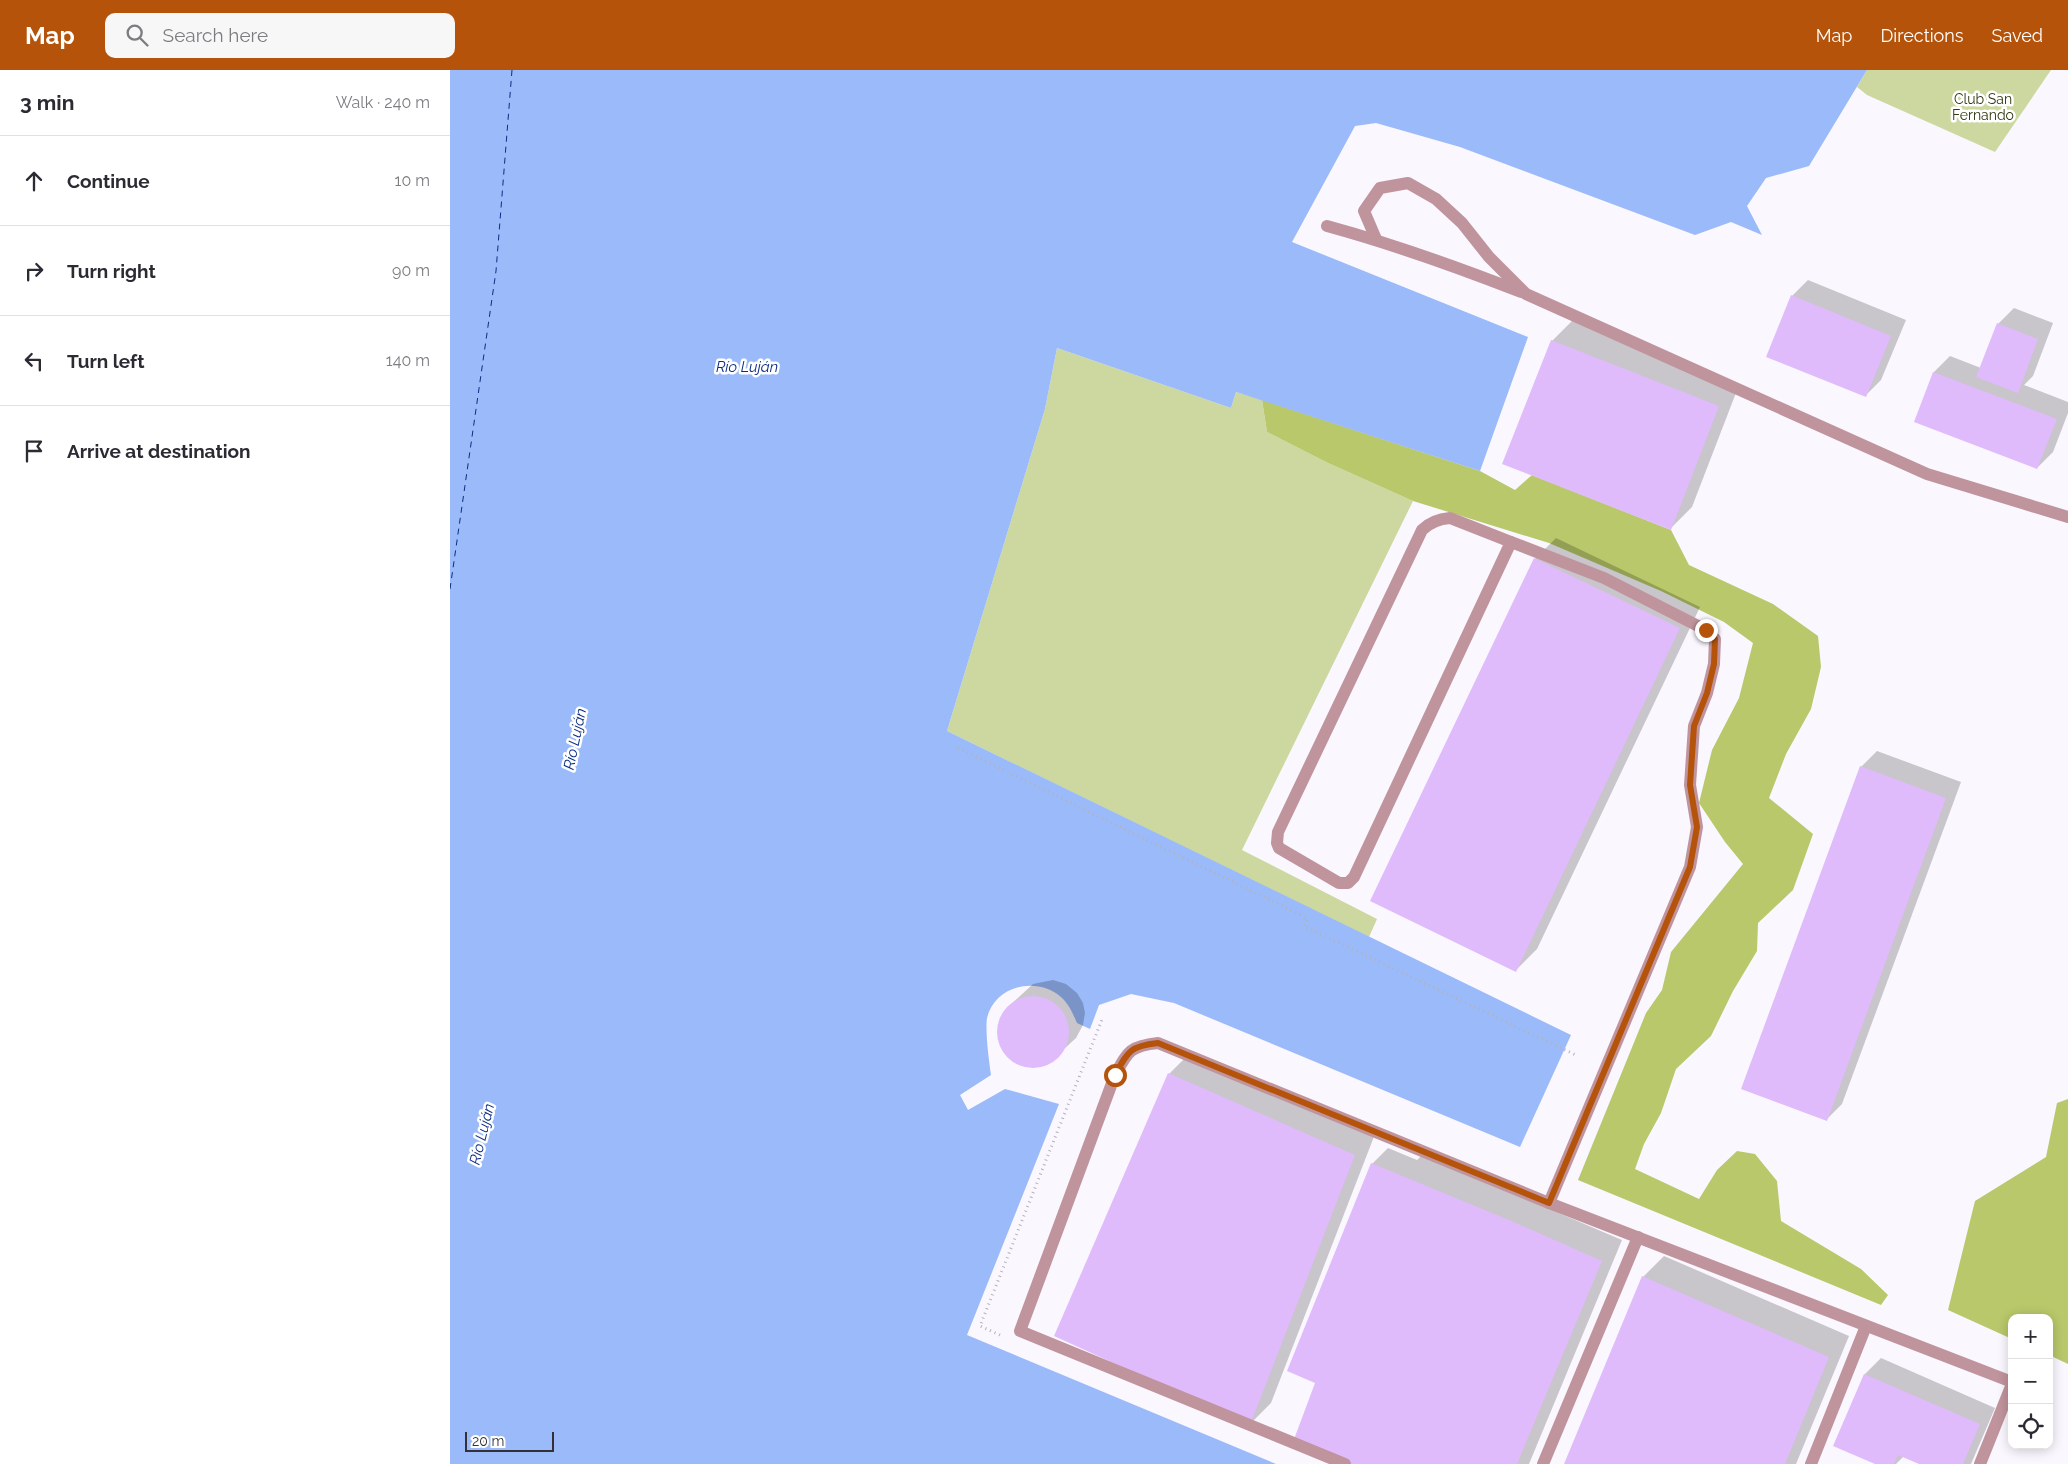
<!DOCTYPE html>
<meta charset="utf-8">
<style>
body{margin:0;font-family:Raleway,sans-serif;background:#f7f7f7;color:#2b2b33}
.controls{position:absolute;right:15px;bottom:15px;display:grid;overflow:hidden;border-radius:10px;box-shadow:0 2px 12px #0003}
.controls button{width:45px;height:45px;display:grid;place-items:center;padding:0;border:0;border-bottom:1px solid #e1e1e2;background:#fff;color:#2b2b33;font:25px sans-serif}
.scale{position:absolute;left:15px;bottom:12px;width:89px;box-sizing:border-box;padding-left:5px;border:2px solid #333135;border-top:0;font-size:14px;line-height:18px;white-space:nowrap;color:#333135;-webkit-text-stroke:4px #fff;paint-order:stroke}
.stop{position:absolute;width:15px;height:15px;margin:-11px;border:4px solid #b45309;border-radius:50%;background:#fff}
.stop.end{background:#b45309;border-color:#fff;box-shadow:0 1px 5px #0008}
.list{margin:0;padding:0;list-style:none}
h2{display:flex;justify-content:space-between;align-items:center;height:65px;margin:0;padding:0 20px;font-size:21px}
h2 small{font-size:16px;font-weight:400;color:#7c7c81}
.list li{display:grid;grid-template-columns:32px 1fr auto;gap:15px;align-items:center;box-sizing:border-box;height:90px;padding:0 20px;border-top:1px solid #e1e1e2}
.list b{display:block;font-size:19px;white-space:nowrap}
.list em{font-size:16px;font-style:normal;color:#7c7c81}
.icon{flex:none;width:28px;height:28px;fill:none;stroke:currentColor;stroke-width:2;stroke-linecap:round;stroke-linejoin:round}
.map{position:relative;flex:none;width:1618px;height:1394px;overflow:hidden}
header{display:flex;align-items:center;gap:30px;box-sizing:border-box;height:70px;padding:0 25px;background:#b45309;color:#fff}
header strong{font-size:24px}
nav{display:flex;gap:28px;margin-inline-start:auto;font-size:18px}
.search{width:350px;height:45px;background:#f7f7f7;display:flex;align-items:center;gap:12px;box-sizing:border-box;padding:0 18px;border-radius:10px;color:#7c7c81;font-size:19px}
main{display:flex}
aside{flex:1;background:#fff}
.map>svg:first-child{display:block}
.green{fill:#ccd89f}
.forest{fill:#b8c86a}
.water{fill:#9abaf9}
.shadow{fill:#0003}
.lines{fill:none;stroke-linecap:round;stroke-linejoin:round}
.ferry{stroke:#0b2d84;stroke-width:1;stroke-dasharray:6 5;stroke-linecap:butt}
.building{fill:#e0bbfb}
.path{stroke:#b4b2b8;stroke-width:3;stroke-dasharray:1 4;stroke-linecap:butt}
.lane{stroke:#c0949c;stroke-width:12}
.street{stroke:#c0949c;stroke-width:12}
.route{stroke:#b45309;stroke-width:6}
.labels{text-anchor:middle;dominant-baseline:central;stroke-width:5;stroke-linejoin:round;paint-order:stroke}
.park-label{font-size:14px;fill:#323811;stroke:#fff}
.water-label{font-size:15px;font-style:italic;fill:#0b2d84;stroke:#fff}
</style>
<header>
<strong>Map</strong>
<div class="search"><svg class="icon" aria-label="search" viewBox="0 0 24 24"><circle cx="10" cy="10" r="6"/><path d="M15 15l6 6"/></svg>Search here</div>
<nav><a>Map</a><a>Directions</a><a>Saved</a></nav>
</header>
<main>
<aside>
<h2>3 min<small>Walk · 240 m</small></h2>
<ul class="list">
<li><svg class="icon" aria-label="ahead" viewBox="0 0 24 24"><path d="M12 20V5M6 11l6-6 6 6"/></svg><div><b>Continue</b></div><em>10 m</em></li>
<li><svg class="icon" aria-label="right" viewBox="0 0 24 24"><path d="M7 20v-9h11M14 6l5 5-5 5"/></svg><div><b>Turn right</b></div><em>90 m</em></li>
<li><svg class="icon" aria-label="left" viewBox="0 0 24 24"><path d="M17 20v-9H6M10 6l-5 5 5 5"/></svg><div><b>Turn left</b></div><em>140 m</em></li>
<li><svg class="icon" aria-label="arrive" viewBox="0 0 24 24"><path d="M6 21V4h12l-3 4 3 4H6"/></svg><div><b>Arrive at destination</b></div></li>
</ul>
</aside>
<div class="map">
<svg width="1618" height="1394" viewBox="0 0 1618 1394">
<rect width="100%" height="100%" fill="#faf7fe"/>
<g class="green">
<path d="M1417,0h184l-56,82 -128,-57 -10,-8z"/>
<path d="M607,278l174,60 5,-16 26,8 5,32 61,31 85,38 -171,349 135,69 -8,18 -422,-206 98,-322z"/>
</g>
<g class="forest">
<path d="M812,330l218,71 35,19 17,-15 139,55 18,35 84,39 45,32 3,31 -10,42 -25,45 -17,44 44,36 -20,56 -35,33 -1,28 -24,40 -22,45 -35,33 -15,44 -17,31 -9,25 64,30 18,-29 20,-19 18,3 22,27 4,40 80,48 27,26 -7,10 -303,-125 68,-167 16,-23 9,-38 72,-88 -18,-22 -26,-39 13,-53 27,-52 14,-55 -29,-21 -63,-31 -112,-48 -136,-42 -85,-38 -61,-31z"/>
<path d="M1618,1029v265l-19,-9v-37h-37v21l-64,-29 27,-109 71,-44 11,-54z"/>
</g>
<path class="water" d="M0,0h1417l-58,96 -43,12 -19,28 15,29 -31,-13 -36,13 -235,-88 -84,-24 -21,3 -63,116 236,95 -48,134 -244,-79 -5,16 -174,-60 -12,61 -98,322 624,304 -51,112 -346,-144 -43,-9 -32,11 -9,24 -13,-6c-4,-9 -8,-19 -16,-26 -24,-21 -66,-12 -74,21 -2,13 2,43 4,57l-31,20 8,15 37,-21 54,15 -92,231 309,129h-826z"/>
<g class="shadow">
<path d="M1358,210l98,40 -25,60 -16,16 -73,-100z"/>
<path d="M1564,238l39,15 -20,53 -9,9 44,17v11l-15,39 -16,16 -122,-47 19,-49 16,-16 31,12 17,-44z"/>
<path d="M1123,250l166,65 -47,122 -21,21 -119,-187z"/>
<path d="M1106,468l144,69 -163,342 -21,21 19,-411z"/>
<path d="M1427,681l84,31 -119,322 -16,16 35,-353z"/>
<path d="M603,910l13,4 11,9 6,10 2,10 -2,12 -7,13 -26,24 -13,4 -14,-1 -17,-12 -6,-10 -2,-12 3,-13 6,-10 26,-24z"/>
<path d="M740,983l185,81 -104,269 -21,21 -81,-350z"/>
<path d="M938,1078l29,12 5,-5 200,85 -93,224h-178l-30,-88 51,-212z"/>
<path d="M1214,1186l185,80 -53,128h-231l78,-187z"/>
<path d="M1431,1288l114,50 -24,56h-50l-17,-8 -8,8h-18l-43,-19 30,-71z"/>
</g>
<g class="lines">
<path class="ferry" d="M0,519l46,-318 16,-201"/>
</g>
<g class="building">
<path d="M1341,225l100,41 -25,61 -100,-40z"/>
<path d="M1547,253l41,16 -20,54 -42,-16z"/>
<path d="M1101,270l168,66 -48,124 -169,-66z"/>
<path d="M1483,302l124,47 -20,50 -123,-47z"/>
<path d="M1084,488l146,70 -164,344 -146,-71z"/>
<path d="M1410,696l86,32 -119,323 -86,-32z"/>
<circle cx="583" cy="962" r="36"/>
<path d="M718,1003l187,82 -105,270 -196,-89z"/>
<path d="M921,1093l138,57 93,41 -85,203h-169l-55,-22 22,-59 -28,-12z"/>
<path d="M1192,1206l187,81 -44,107h-221z"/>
<path d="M1414,1304l116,50 -17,40h-44l-21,-9 -4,9h-19l-42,-18z"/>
</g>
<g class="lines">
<g class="path">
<path d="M508,678l349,170 -3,8 274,130"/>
<path d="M550,1265l-20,-9 123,-309"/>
</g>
<g class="lane">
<path d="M1000,448l61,24 -157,335 -6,6h-9l-60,-35 -2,-5 1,-11 144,-302c8,-8 16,-11 28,-12z"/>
<path d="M895,1394l-325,-133 95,-256c13,-24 15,-29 43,-32l391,160 463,179"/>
<path d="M1093,1394l95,-227"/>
<path d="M1361,1394l55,-138"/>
<path d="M1530,1394l32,-80"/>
</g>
<g class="street">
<path d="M877,156c66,18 130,41 194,66"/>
<path d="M926,169l-12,-28 16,-23 28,-5 28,16 26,24 27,34 37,37 401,180 141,43"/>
<path d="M1061,472l93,36 102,52 9,9 -1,25 -7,29 -13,33 -4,59 7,42 -7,40 -141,336"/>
</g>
</g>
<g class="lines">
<path class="route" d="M665,1005c13,-24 15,-29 43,-32l391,160 141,-336 7,-40 -7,-42 4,-59 13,-33 7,-29 1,-25 -9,-9"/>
</g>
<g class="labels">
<g class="park-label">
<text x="1533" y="29">Club San<tspan x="1533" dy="16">Fernando</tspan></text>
</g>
<g class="water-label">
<text x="297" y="297">Río Luján</text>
<text transform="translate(125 669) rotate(-78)">Río Luján</text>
<text transform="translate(32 1064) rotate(-76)">Río Luján</text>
</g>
</g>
</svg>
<div class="controls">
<button>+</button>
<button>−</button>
<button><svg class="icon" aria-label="locate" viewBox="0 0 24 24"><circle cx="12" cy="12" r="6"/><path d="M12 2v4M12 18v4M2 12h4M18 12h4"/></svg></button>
</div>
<div class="scale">20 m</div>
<div class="stop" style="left:665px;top:1005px"></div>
<div class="stop end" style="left:1256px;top:560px"></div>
</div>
</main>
